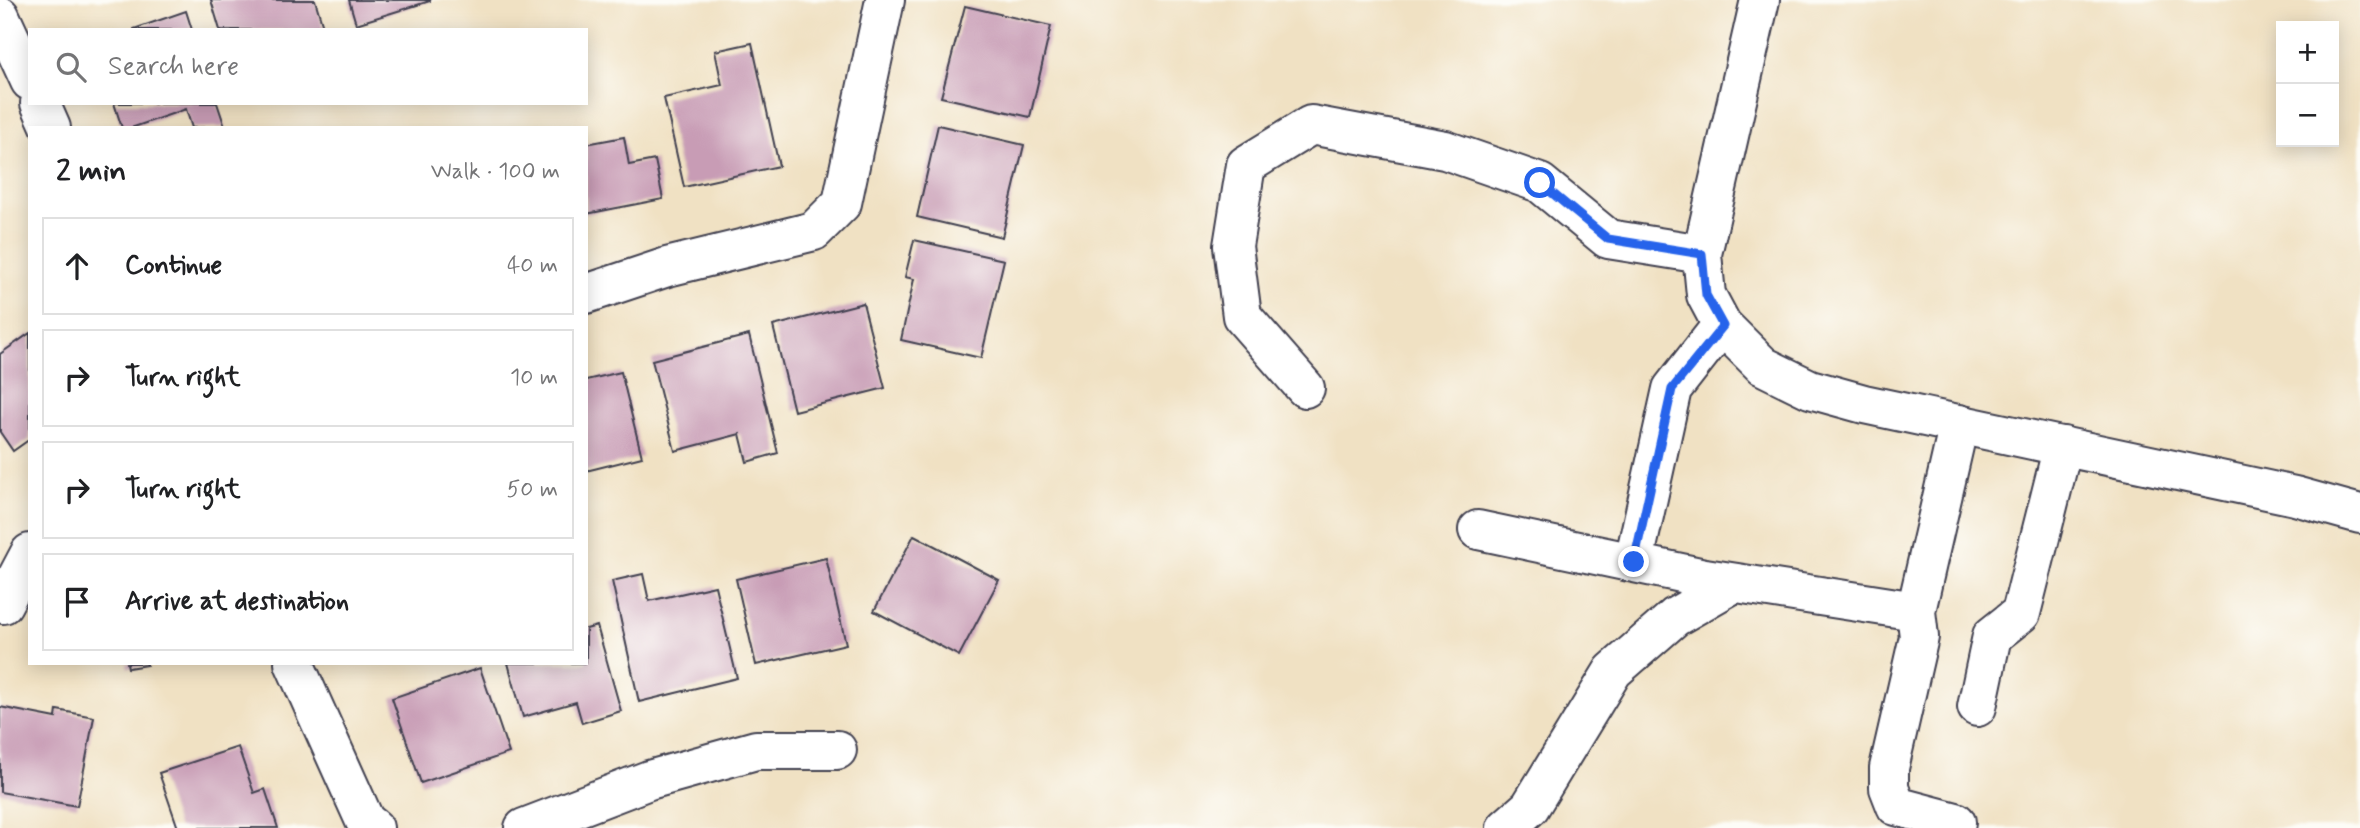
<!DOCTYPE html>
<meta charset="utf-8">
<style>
body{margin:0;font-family:Mynerve,sans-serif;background:#f6f6f6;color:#202124}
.controls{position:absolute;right:21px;top:21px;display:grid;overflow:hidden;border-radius:0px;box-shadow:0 4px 18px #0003}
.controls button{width:63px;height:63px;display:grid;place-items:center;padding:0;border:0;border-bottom:2px solid #e0e0e0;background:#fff;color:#202124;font:35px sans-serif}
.stop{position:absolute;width:21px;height:21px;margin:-16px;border:5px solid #2563eb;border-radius:50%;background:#fff}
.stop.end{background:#2563eb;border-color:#fff;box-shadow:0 2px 7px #0008}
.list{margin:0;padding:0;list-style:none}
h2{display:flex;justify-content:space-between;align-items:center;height:91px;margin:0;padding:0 28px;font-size:30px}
h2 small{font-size:23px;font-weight:400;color:#757577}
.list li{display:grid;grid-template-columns:46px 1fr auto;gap:21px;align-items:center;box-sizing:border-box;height:98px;margin:0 14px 14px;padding:0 14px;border:2px solid #e0e0e0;border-radius:0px}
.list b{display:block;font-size:26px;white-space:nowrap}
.list em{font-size:23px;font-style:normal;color:#757577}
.icon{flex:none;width:38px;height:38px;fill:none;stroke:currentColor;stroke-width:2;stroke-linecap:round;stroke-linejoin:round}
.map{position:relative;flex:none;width:2360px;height:828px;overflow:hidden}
.search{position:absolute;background:#fff;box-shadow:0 4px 18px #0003;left:28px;top:28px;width:560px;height:77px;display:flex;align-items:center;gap:18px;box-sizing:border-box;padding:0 24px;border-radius:0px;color:#757577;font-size:26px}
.panel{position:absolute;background:#fff;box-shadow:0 4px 18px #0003;left:28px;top:126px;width:560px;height:539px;border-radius:0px}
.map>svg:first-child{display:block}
.building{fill:#c89cb5}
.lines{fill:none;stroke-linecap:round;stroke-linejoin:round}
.minor-casing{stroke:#413f4f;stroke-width:42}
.minor{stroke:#fff;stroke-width:38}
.route{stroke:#2563eb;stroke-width:9}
</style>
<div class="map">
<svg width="2360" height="828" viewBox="0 0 2360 828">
<rect width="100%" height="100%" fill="#fdfcf7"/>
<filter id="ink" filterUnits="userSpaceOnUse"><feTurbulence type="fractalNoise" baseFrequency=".0143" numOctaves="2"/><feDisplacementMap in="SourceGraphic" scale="14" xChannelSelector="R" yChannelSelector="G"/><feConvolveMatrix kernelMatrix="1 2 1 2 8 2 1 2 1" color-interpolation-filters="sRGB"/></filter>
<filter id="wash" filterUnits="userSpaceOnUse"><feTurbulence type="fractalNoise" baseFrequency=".00686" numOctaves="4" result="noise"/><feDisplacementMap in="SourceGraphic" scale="28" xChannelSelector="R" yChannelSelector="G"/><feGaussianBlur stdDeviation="1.57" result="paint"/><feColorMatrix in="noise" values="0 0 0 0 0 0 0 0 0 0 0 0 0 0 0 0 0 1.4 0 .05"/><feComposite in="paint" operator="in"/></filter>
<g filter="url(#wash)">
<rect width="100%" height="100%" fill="#f0e1c3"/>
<g id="blocks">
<g class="building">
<path d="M211,0h104l9,30h-104z"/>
<path d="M349,0h81v1l-74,23z"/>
<path d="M965,6l86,20 -21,91 -89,-20z"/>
<path d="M186,11l6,19h-58v-1z"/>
<path d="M752,43l27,123 -95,21 -20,-89 58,-13 -7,-34z"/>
<path d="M114,103h103l8,24 -33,1 -6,-19 -55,19h-9z"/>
<path d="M938,125l86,20 -22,92 -85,-20z"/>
<path d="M624,137l5,28 26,-5 8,39 -77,15v-70z"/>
<path d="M914,240l90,20 -23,98 -80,-18 13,-61 -9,-2z"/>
<path d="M863,303l22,85 -91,23 -21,-85z"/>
<path d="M30,333v106l-17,12 -13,-19v-78z"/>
<path d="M749,335l29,118 -31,9 -7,-28 -65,17 -23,-91z"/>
<path d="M621,372l21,85 -56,14v-91z"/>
<path d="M914,535l85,45 -40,76 -85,-45z"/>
<path d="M826,558l20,86 -90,21 -20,-86z"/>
<path d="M643,574l6,27 66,-15 22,92 -98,24 -27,-121z"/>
<path d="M597,626l24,85 -39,12 -6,-21 -53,15 -15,-54h78v-34z"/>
<path d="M127,663h20v2l-19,3z"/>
<path d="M480,668l29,85 -88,30 -29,-85z"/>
<path d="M0,707l56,11 1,-8 37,7 -17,89 -77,-14z"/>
<path d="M238,747l16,46 11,-4 13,39h-100l-19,-55z"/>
</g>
</g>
</g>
<g filter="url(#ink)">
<use href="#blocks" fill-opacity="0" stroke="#413f4f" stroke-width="2"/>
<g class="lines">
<g class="minor-casing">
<g id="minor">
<path d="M1760,0l-58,254 4,41 16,30 41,41 47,23 54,15 431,92 65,18"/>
<path d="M0,16l30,65"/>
<path d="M40,103l11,25"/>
<path d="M586,294l81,-27 147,-36 28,-28 43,-203"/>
<path d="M1305,388l-63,-72 -9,-70 13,-81 65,-40 134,25 95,33 68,56 94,15"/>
<path d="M1478,530l227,48 211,33"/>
<path d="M1634,561l38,-172 50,-64"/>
<path d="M3,604l27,-51"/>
<path d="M294,663l71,158 9,7"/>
<path d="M1977,707l15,-71 29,-23 42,-167"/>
<path d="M524,828l125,-48 107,-30h81"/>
<path d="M1506,828l24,-21 83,-136 62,-54 59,-34"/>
<path d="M1955,828l1,-6 -60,-16 -7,-18v-20l30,-131 -3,-26 43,-187"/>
</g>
</g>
<use href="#minor" class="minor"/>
</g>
</g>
<g class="lines" filter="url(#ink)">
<path class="route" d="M1540,183l68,56 94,15 4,41 17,31 -51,63 -38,173"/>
</g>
</svg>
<div class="controls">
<button>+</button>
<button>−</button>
</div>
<div class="stop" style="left:1540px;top:183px"></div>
<div class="stop end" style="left:1634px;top:562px"></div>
<div class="search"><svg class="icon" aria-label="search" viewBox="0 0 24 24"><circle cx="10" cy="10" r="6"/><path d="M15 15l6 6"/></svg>Search here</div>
<section class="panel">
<h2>2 min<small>Walk · 100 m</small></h2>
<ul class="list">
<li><svg class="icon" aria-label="ahead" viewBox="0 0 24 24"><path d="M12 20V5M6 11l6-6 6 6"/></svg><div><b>Continue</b></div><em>40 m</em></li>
<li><svg class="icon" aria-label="right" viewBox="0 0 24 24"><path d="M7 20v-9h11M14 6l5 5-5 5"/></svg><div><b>Turn right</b></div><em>10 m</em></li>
<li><svg class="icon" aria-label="right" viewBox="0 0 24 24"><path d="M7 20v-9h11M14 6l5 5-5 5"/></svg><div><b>Turn right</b></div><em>50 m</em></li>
<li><svg class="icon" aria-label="arrive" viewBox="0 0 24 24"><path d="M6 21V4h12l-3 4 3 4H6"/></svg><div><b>Arrive at destination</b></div></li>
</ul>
</section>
</div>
